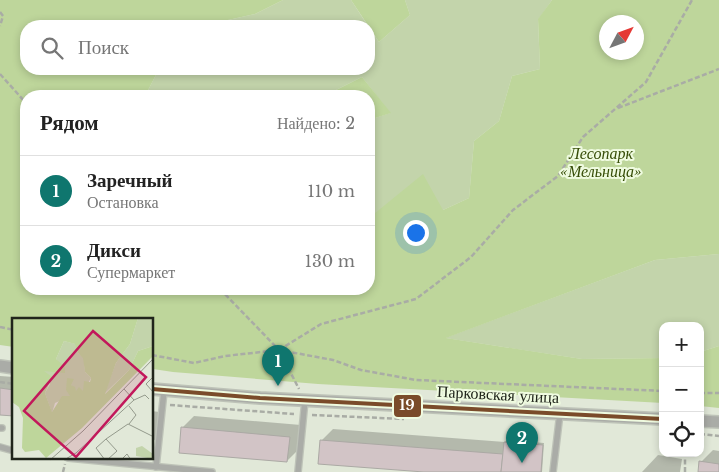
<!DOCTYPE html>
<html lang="ru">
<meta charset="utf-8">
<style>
body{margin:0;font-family:"Libre Baskerville",serif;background:#f6f6f6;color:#222}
.controls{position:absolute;right:15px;bottom:15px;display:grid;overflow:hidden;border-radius:10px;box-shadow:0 2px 8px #0003}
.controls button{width:45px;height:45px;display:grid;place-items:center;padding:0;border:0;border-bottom:1px solid #e0e0e0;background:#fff;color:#222;font:25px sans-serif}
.compass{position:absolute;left:599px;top:15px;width:45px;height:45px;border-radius:50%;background:#fff;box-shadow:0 2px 8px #0003;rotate:49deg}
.you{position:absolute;left:415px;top:232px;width:18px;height:18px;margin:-12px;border:4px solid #fff;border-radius:50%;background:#1a73e8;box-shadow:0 0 0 8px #1a73e833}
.badge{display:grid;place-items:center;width:32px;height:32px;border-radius:50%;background:#0f766e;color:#fff;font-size:16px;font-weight:700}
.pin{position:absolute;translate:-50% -41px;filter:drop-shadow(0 1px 2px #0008)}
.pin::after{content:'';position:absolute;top:26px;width:18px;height:15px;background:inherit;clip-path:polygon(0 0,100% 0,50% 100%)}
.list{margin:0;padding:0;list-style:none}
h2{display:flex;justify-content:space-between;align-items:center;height:65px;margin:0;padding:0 20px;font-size:21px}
h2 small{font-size:16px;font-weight:400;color:#767676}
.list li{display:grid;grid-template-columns:32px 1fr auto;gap:15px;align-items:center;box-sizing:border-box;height:70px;padding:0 20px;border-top:1px solid #e0e0e0}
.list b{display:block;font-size:19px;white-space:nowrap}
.list p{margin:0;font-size:16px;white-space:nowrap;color:#767676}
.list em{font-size:16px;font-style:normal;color:#767676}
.icon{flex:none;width:28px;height:28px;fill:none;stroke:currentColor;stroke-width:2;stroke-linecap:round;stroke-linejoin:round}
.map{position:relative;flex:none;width:719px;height:472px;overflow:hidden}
.search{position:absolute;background:#fff;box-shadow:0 2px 8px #0003;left:20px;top:20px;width:355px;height:55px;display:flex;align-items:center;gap:12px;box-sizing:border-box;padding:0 18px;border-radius:20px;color:#767676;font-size:19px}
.panel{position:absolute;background:#fff;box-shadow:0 2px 8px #0003;left:20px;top:90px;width:355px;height:205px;border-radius:20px}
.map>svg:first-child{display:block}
.green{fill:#c3d4ab}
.forest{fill:#bed69b;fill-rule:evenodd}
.shadow{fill:#0003}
.building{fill:#d2c4c6;stroke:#aba9a4}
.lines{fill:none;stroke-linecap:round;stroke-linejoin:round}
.lane-casing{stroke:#bec3b8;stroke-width:8}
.street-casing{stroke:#bec3b8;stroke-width:14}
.path{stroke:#a9aca5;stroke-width:2.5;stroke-dasharray:5 2.5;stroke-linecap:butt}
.lane{stroke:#aaaca7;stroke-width:5.5}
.street{stroke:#aaaca7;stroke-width:11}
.bus-1-casing{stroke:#effbe0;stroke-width:8}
.bus-1{stroke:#7a4b2a;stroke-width:4}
.labels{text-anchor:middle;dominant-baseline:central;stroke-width:4;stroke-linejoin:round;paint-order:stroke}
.park-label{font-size:16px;font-style:italic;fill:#364d07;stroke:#effbe0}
.street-label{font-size:16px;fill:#20251b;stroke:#effbe0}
.inset-road{fill:none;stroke:#949a8c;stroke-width:1}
.view{fill:#c2185b;fill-opacity:0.15;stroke:#c2185b;stroke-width:2.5}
.inset-edge{fill:none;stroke:#20251b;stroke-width:2.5}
.line-badge{stroke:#effbe0;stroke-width:2}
.badge-label{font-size:14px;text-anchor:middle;font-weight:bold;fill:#fff}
</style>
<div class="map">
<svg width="719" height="472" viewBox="0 0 719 472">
<rect width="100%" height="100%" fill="#e1e8d8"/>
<g class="green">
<path d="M283,0h68l17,26h-167l54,-12z"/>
<path d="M405,0h147l-14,20 2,49 -28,7 -13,45 -25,20 -5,57 -26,12 -74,8v-98l21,-7 -28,-36 -38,19h-179l14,-27h210v-42l10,15 31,-27z"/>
<path d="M719,254v92l-19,6v-26h-37v32l-81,1 -137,-21 210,-78z"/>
</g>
<g class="forest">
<path d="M0,0h283l-28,14 -54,12h-175v43h133l-14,27h-119v193h343v-109v38l54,-44 20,36 26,-12 5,-57 25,-20 13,-45 28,-7 -2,-50 14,-19h167v254l-64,6 -209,78 136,21 81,-1v45l-345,-19 -145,-12 -20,-3 -1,-49h-138v27l-14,-2zM606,22h30v30h-30z"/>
<path d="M351,0h54l5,15 -31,27z"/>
<path d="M362,77l29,36 -22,7v-24h-45z"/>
<path d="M719,346v62l-19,-2v-54z"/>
</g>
<g class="shadow">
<path d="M0,376l14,1v38l-14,-1z"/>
<path d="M152,411l7,1 -2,26 -5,4z"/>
<path d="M194,416l107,9 -2,24 -12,12 -105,-33z"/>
<path d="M333,429l172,13 2,-2 37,3 -2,29h-102l-119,-31z"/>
<path d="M713,450l6,1v21h-20l2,-10z"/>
<path d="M658,455l24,4 -2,13h-38z"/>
</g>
<g class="building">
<path d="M0,388l14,2v26l-14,-1z"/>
<path d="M181,427l109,10 -3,25 -108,-9z"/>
<path d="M320,440l183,14 -2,18h-77l-106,-8z"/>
<path d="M504,442l39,3 -2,27h-40z"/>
<path d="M699,461l20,3v8h-21z"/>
</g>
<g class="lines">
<g class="lane-casing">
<g id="lane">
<path d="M0,428h2"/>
<path d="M0,447l14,4"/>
<path d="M68,458l144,14"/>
<path d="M156,467l8,-76"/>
<path d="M298,472l7,-72"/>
<path d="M553,472l7,-59"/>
</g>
</g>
<g class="street-casing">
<g id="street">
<path d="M0,366l14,2"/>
<path d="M152,389l108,9 403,21"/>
<path d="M700,421l19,1"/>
</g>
</g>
<g class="path">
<path d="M0,12l3,4 -3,10"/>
<path d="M0,74l26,29"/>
<path d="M618,108l101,-39"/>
<path d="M220,289l59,61 20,39"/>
<path d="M0,327l14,3"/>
<path d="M279,350l42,-26 95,-25 55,-42 42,-47 45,-34 25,-39 63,-55 46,-82"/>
<path d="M152,355l42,8 31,-7 54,-6 54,10 28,10 55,10 247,11"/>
<path d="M0,382l14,2"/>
<path d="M700,393h19"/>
<path d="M170,405l124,9"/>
<path d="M312,415l92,4"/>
<path d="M700,434l19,2"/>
<path d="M63,472l2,-8"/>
<path d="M685,472v-19"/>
</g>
<use href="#lane" class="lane"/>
<use href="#street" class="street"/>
<g class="bus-1-casing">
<path id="bus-1" d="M152,389l108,9 403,21"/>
</g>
<use href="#bus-1" class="bus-1"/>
</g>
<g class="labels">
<g class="park-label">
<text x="601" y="153">Лесопарк<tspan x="601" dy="18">«Мельница»</tspan></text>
</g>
<g class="street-label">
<text transform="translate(498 394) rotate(3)">Парковская улица</text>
</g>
</g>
<g transform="translate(12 318)">
<rect width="141" height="141" fill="#e1e8d8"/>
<path d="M126,0h15v28l-15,5 -9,19 -25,24 12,-31 14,-19zM52,23l12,3 2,9 6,5 1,14 6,6 -7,13 -9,1 -8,-14 4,18 -16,7 -3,10 -7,-20 5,-9 -7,-13 17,-6 -4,-6zM130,128l11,8v5l-17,-3v-8z" fill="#c3d4ab"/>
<path d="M0,0h126l-8,26 -14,19 -11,31 24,-24 9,-19 15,-5v10l-71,72 -36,30 -7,-8 -14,2 -3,-4 1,-30 -4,-11 -7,-5zM52,23l11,3 3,9 5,5 2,14 6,6 -1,4 -6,-1 -1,10 -4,-4 -3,4 -1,-4 -4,-2 3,-6 -7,-1 -1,12 4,6h-8l-10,16 -7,-19 7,-16 -8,-6 21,2v-6l-9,-8z" fill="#bed69b" fill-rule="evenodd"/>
<path class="inset-road" d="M142,58l-8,8 8,9M122,82l11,-5 4,4M117,106l7,-9 -7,-9M38,142l33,-29 71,-73M52,142l12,-7 58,-53 -10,-11M93,142l-9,-12 10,-9M95,142l10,-9 -11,-12 22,-15 26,13M109,142l6,-6 4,6"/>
<path class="view" d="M81,13l53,46 -70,80 -52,-46z"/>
<rect width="141" height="141" class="inset-edge"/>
</g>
<rect class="line-badge" x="393" y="394" width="29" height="24" rx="5" fill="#7a4b2a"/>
<g class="badge-label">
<text x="407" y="410">19</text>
</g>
</svg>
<div class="controls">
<button>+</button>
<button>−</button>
<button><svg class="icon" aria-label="locate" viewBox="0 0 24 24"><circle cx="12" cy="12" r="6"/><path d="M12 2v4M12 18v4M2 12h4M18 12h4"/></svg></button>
</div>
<svg class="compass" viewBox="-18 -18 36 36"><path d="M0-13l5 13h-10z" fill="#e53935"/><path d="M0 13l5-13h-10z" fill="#767676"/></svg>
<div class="you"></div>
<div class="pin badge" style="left:278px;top:386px">1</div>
<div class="pin badge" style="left:522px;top:463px">2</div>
<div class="search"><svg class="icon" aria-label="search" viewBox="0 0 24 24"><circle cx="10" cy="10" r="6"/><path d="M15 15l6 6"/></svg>Поиск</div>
<section class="panel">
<h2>Рядом<small>Найдено: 2</small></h2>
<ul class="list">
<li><span class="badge">1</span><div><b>Заречный</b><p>Остановка</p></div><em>110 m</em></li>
<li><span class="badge">2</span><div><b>Дикси</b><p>Супермаркет</p></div><em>130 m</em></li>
</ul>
</section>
</div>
